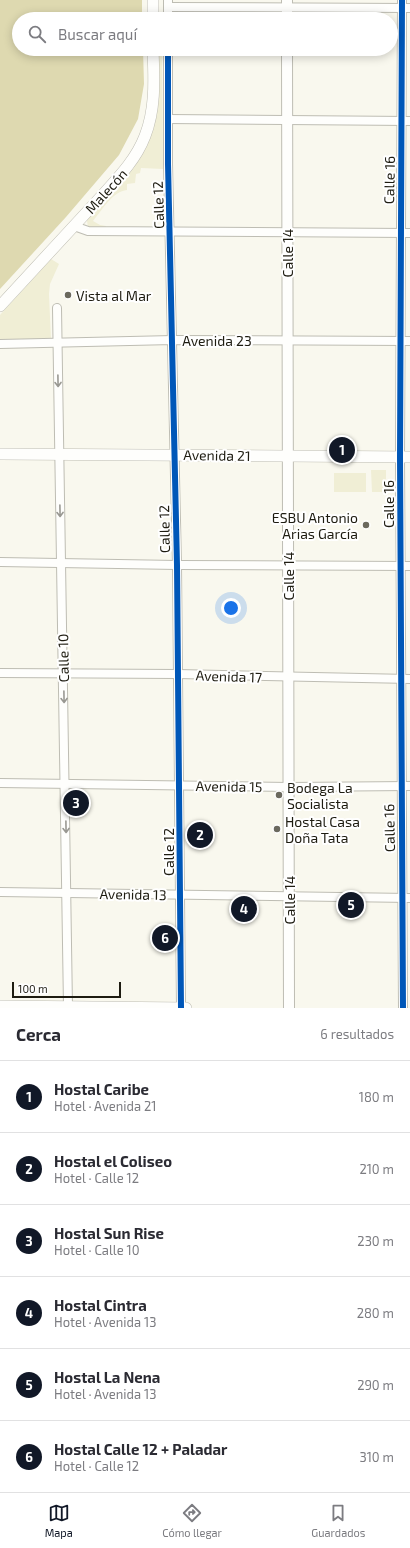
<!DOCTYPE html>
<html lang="es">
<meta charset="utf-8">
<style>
body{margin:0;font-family:"Exo 2",sans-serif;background:#f2f2f3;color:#2b2b33}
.scale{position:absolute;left:12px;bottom:10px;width:109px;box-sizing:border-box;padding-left:4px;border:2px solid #1e1c11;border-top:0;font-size:11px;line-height:14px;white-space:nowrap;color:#1e1c11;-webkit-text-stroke:3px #fff;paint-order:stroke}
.you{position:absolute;left:231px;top:608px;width:14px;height:14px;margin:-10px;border:3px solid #fff;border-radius:50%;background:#1a73e8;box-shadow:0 0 0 6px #1a73e833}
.badge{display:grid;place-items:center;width:26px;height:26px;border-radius:50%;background:#111827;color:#fff;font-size:13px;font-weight:700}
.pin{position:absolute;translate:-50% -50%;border:2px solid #fff;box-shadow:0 1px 4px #0006}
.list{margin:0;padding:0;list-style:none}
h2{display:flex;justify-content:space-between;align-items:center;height:52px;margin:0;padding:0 16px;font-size:17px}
h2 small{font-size:13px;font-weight:400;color:#7c7c81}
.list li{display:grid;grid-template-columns:26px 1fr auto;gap:12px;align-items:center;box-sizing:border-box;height:72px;padding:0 16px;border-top:1px solid #e1e1e2}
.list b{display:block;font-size:15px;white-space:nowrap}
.list p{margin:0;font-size:13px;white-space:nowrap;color:#7c7c81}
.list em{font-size:13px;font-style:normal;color:#7c7c81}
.icon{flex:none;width:22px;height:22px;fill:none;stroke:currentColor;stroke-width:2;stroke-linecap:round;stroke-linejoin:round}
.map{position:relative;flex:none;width:410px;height:1008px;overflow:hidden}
.search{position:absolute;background:#fff;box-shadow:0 2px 10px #0003;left:12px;right:12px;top:12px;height:44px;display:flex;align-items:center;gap:10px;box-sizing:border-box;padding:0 14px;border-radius:22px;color:#7c7c81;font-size:15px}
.sheet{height:484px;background:#fff}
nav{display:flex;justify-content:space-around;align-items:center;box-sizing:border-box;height:56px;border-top:1px solid #e1e1e2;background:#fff;font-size:11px;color:#7c7c81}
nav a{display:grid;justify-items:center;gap:2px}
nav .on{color:#111827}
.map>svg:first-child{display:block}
.green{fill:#f0eed5}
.water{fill:#ded9b0}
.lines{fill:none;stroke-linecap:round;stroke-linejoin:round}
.minor-casing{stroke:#bebdb3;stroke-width:10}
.tertiary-casing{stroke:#bebdb3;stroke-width:12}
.secondary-casing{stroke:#bebdb3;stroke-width:12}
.minor{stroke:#fefefc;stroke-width:8}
.tertiary{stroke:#fefefc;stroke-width:10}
.secondary{stroke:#fefefc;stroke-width:11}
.cycleway-casing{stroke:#fff;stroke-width:8}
.cycleway{stroke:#0057b8;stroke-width:6}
.oneway{stroke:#999892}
.poi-dot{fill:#6b695e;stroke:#fff;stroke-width:1.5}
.labels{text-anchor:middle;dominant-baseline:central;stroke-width:4;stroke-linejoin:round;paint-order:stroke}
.street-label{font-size:14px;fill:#1e1c11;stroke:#fff}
.poi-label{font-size:14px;fill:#1e1c11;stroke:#fff;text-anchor:start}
</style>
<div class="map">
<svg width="410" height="1008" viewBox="0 0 410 1008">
<rect width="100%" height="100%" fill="#f9f8ee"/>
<g class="green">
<path d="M157,49h5l1,120 -22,-1 -1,5 -4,1 -1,9 -8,1v6c-14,1 -25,20 -34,31l7,4 6,1 -2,4 -16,-3 -1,-6 1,-3 58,-73z"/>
<path d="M51,259l8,5 -9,20 -1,10 2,46h-51v-25z"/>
<path d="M371,470h15v22h-14z"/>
<rect x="334" y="473" width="32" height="19"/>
</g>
<path class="water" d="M0,0h142v19h-123v30h124l1,35 -6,35 -19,36 -53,62 -66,72z"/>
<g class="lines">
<g class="minor-casing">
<g id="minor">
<path d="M168,0v19"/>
<path d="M402,0l-2,457 3,551"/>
<path d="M168,7l242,1"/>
<path d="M168,49v115l9,401 4,443"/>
<path d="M168,119l242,2"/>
<path d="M74,226l14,5 322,2"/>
<path d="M57,308l11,699"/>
<path d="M0,344l173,-4 237,1"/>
<path d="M0,562l177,3 233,1"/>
<path d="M0,673l178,1 232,5"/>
<path d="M0,783l289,4 121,-1"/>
<path d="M0,892l410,6"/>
</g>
</g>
<g class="tertiary-casing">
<g id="tertiary">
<path d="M287,0v19"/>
<path d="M287,49l2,959"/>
</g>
</g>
<g class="secondary-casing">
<g id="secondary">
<path d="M153,0v19"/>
<path d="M0,306c32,-35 65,-70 97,-105 18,-20 38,-39 48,-65 11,-28 9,-58 8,-87"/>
<path d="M0,454l410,3"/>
<path d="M0,1006l186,2"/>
</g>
</g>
<use href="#minor" class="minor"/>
<use href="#tertiary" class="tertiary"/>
<use href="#secondary" class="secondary"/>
<g class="cycleway-casing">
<g id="cycleway">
<path d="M402,0l-2,457 3,551"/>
<path d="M168,49v115l9,401 4,443"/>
</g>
</g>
<use href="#cycleway" class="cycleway"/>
</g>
<defs><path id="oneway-shaft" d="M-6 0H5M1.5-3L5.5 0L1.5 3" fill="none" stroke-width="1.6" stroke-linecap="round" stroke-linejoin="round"/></defs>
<g class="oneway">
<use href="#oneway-shaft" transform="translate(58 381) rotate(89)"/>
<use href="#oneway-shaft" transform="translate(60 511) rotate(89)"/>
<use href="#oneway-shaft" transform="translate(64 697) rotate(89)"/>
<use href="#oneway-shaft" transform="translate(66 827) rotate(89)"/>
</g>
<g class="poi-dot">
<circle cx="68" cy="295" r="4"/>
<circle cx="366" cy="525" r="4"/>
<circle cx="279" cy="795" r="4"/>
<circle cx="277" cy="829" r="4"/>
</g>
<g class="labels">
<g class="street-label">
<text transform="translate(389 180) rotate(-89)">Calle 16</text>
<text transform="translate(106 191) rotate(-48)">Malecón</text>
<text transform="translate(158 205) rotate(-92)">Calle 12</text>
<text transform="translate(287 253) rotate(-90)">Calle 14</text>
<text x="217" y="340">Avenida 23</text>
<text transform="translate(217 455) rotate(1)">Avenida 21</text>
<text transform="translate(388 504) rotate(-90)">Calle 16</text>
<text transform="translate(164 529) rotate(-91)">Calle 12</text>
<text transform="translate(288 576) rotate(-90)">Calle 14</text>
<text transform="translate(63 658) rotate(-91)">Calle 10</text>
<text transform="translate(229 676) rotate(2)">Avenida 17</text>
<text transform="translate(229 786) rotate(1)">Avenida 15</text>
<text transform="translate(389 828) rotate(-91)">Calle 16</text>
<text transform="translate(168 852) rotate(-90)">Calle 12</text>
<text transform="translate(133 894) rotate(1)">Avenida 13</text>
<text transform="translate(289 900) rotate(-90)">Calle 14</text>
</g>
<g class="poi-label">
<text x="76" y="295">Vista al Mar</text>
<text x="358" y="517" text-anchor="end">ESBU Antonio<tspan x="358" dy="16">Arias García</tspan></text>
<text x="287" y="787">Bodega La<tspan x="287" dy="16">Socialista</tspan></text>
<text x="285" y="821">Hostal Casa<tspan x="285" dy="16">Doña Tata</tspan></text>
</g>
</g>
</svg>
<div class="scale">100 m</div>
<div class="you"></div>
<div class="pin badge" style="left:342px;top:450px">1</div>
<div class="pin badge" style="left:200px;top:835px">2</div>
<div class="pin badge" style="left:76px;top:803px">3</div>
<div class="pin badge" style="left:244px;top:909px">4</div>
<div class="pin badge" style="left:351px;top:905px">5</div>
<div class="pin badge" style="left:165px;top:938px">6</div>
<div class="search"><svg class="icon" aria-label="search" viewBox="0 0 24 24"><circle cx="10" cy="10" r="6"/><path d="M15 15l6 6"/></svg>Buscar aquí</div>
</div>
<section class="sheet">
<h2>Cerca<small>6 resultados</small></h2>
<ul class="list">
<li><span class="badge">1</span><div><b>Hostal Caribe</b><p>Hotel · Avenida 21</p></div><em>180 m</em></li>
<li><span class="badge">2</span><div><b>Hostal el Coliseo</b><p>Hotel · Calle 12</p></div><em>210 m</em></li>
<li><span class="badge">3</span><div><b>Hostal Sun Rise</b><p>Hotel · Calle 10</p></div><em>230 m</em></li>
<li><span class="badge">4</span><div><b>Hostal Cintra</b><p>Hotel · Avenida 13</p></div><em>280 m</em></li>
<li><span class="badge">5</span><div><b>Hostal La Nena</b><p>Hotel · Avenida 13</p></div><em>290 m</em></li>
<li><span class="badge">6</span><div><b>Hostal Calle 12 + Paladar</b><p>Hotel · Calle 12</p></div><em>310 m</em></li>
</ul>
</section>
<nav>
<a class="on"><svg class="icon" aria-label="map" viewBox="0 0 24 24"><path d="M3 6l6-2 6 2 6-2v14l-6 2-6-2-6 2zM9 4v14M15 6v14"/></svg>Mapa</a>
<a><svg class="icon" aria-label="directions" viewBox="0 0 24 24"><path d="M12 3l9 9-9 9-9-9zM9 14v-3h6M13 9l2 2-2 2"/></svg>Cómo llegar</a>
<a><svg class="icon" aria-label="saved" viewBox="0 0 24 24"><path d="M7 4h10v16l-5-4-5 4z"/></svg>Guardados</a>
</nav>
